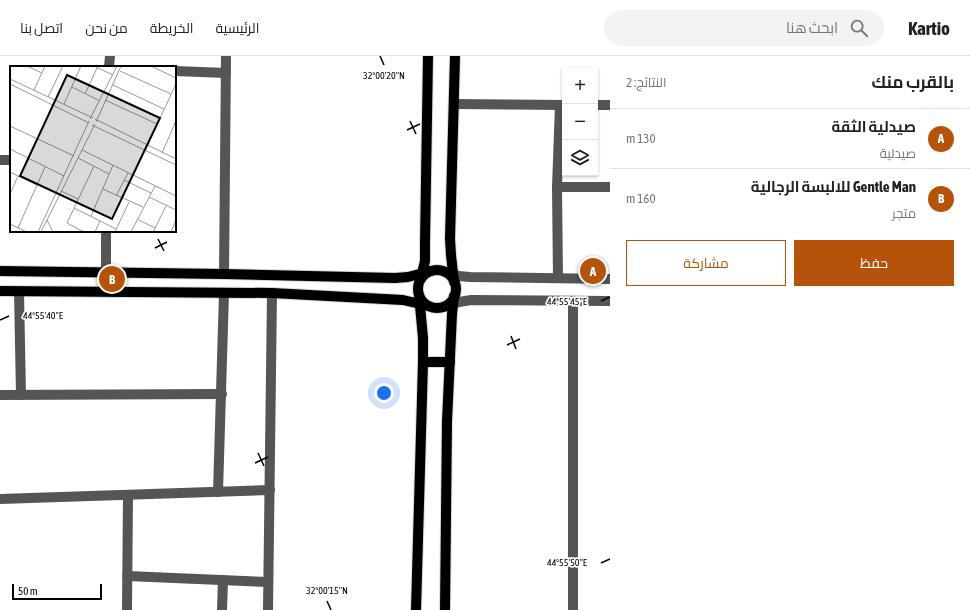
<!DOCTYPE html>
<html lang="ar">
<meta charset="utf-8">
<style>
body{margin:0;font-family:"Asap Condensed",Cairo,sans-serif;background:#f2f2f2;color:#222;direction:rtl}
.controls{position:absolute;right:12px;top:12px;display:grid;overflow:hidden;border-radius:0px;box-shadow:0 1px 3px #0004}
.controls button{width:36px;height:36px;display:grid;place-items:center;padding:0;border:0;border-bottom:1px solid #e0e0e0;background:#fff;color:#222;font:20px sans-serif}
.scale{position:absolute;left:12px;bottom:10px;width:90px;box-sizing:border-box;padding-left:4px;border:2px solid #000;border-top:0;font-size:11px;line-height:14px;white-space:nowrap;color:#000;-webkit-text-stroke:3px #fff;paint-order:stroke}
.you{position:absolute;left:384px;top:337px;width:14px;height:14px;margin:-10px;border:3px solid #fff;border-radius:50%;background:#1a73e8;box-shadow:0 0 0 6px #1a73e833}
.badge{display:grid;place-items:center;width:26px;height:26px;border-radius:50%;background:#b45309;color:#fff;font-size:13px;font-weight:700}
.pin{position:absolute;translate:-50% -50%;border:2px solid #fff;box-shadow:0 1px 4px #0006}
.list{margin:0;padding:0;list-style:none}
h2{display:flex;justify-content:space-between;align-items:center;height:52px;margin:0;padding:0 16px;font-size:17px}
h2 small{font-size:13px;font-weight:400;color:#767676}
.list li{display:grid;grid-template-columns:26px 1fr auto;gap:12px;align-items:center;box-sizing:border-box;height:60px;padding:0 16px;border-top:1px solid #e0e0e0}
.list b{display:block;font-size:15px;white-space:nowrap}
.list p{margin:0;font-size:13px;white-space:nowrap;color:#767676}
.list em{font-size:13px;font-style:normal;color:#767676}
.actions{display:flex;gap:8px;padding:12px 16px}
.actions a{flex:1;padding:9px 0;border:1px solid #b45309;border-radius:0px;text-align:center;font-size:14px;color:#b45309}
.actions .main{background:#b45309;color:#fff}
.icon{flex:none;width:22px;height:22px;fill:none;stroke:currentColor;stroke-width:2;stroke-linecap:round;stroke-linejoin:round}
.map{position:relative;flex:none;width:610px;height:554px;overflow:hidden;direction:ltr}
header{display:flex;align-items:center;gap:24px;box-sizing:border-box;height:56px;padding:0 20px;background:#fff;border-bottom:1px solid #e0e0e0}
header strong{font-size:19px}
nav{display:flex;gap:22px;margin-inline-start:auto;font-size:14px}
.search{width:280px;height:36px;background:#f2f2f2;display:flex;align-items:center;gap:10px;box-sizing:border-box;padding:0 14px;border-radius:22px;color:#767676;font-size:15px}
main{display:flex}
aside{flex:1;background:#fff}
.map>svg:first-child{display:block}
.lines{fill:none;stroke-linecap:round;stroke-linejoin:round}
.major-casing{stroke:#dbdbdb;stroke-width:12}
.minor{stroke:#555;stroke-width:10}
.major{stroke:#000;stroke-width:10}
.ticks{fill:none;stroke:#000;stroke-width:1.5}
.inset-road{fill:none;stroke:#999;stroke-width:1}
.view{fill:#000;fill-opacity:0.15;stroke:#000;stroke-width:2}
.inset-edge{fill:none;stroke:#000;stroke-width:2}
.ticks-label{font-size:10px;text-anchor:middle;fill:#000;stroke:#fff;stroke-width:3.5;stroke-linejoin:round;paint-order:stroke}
</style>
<header>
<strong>Kartio</strong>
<div class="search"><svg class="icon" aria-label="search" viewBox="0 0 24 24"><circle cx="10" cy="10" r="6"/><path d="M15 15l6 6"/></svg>ابحث هنا</div>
<nav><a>الرئيسية</a><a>الخريطة</a><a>من نحن</a><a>اتصل بنا</a></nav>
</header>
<main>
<aside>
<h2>بالقرب منك<small>النتائج: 2</small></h2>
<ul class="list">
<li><span class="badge">A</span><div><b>صيدلية الثقة</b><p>صيدلية</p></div><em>130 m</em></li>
<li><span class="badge">B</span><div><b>Gentle Man للالبسة الرجالية</b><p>متجر</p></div><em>160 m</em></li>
</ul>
<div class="actions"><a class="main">حفظ</a><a>مشاركة</a></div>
</aside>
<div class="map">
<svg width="610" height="554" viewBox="0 0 610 554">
<rect width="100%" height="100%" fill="#fff"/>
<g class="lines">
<g class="major-casing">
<g id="major">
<circle cx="437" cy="233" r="19"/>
<path d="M0,215l224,3 171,4 13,-1 23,-6"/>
<path d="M421,222l4,-17v-18l3,-187"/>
<path d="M454,226l-3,-27 -1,-16 5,-183"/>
<path d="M0,235l272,2 131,7 26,6"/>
<path d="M423,306h27"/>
<path d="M416,554l7,-248v-24l-4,-43"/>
<path d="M445,554l2,-189 5,-107 2,-18"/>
</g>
</g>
<g class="minor">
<path d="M109,11l1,-11"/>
<path d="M175,15l51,2"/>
<path d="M454,48l111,1"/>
<path d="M595,49h15"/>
<path d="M0,104h11"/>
<path d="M557,131h53"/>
<path d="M445,216l14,4 11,1 140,2"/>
<path d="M106,217v-42"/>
<path d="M224,218l2,-218"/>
<path d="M558,222l-1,-91 3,-82"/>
<path d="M19,236l2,103"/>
<path d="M573,245v309"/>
<path d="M444,251l15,-5 12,-2 139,1"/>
<path d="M0,339l222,-1"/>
<path d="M218,436l6,-199"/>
<path d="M0,443l270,-9"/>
<path d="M127,520l141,6"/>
<path d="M127,554l1,-115"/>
<path d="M222,554l1,-30"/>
<path d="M268,554l4,-317"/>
</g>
<use href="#major" class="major"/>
</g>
<path class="ticks" d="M380,0l4,9M410,65l6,13M407,74l13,-6M158,183l6,12M155,192l12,-6M601,245l9,-4M0,264l9,-4M511,280l5,13M507,289l13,-6M258,397l6,13M255,407l13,-6M601,507l9,-4M327,545l4,9"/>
<g transform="translate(10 10)">
<rect width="166" height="166" fill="#fff"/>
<path class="inset-road" d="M17,0l15,7M84,0l19,9M141,0l25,12M110,5l51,23M0,13l83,39M0,18l79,39M103,19l51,24M62,21l28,14M24,24l11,-24M75,28l12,-26M38,31l15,-31M95,34l52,24M54,38l17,-38M80,53l27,-53M85,53l81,40M86,56l25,-56M82,59l84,40M0,60l64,30M138,78l28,-60M0,83l54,27M72,84l94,46M152,87l14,-32M68,92l31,16M0,106l27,13M114,114l27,13M93,123l40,18M51,125l17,8M0,128l8,-18M106,130l12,-23M139,131l27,13M64,142l42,21M81,150l22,-51M127,153l18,9M37,154l6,12M0,158l17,8M8,162l27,-61M28,166l51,-111M31,166l54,-108M74,166l-17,-9 27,-57M85,166l5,-11M105,166l14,-30M121,166l24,-46M143,166l13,-26M161,166l5,-12"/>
<path class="view" d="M57,9l93,43 -48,101 -92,-43z"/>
<rect width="166" height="166" class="inset-edge"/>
</g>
<g class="ticks-label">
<text x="384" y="23">32°00'20"N</text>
<text x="567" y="249">44°55'45"E</text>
<text x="43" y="263">44°55'40"E</text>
<text x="567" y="510">44°55'50"E</text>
<text x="327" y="538">32°00'15"N</text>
</g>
</svg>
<div class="controls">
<button>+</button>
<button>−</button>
<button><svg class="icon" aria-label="layers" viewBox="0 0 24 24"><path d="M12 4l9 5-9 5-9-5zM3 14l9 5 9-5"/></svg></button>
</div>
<div class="scale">50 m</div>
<div class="you"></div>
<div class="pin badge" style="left:593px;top:215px">A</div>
<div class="pin badge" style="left:112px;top:223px">B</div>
</div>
</main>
